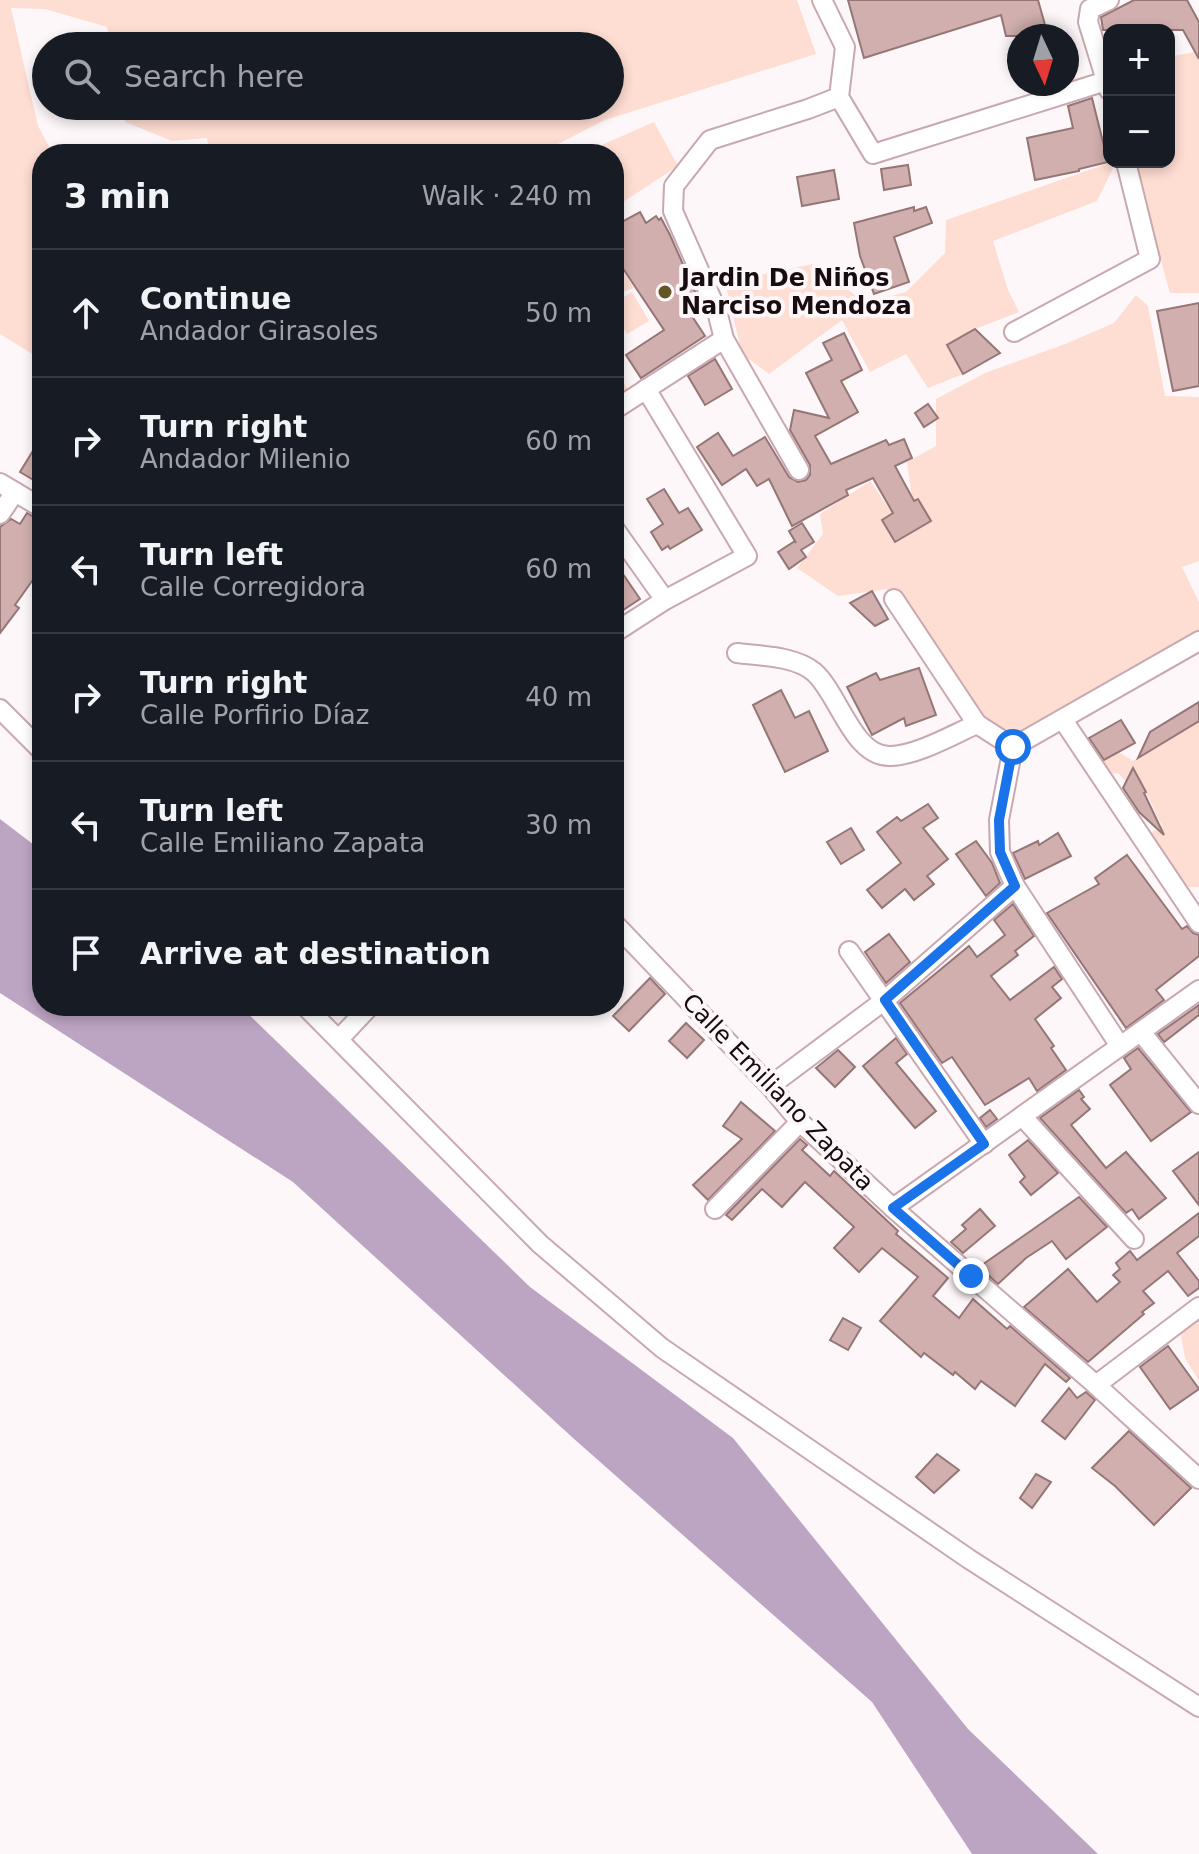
<!DOCTYPE html>
<meta charset="utf-8">
<style>
body{margin:0;font-family:"DejaVu Sans",sans-serif;background:#242831;color:#f1f3f6}
.controls{position:absolute;right:24px;top:24px;display:grid;overflow:hidden;border-radius:16px;box-shadow:0 4px 12px #0003}
.controls button{width:72px;height:72px;display:grid;place-items:center;padding:0;border:0;border-bottom:2px solid #363941;background:#171b24;color:#f1f3f6;font:40px sans-serif}
.compass{position:absolute;left:1007px;top:24px;width:72px;height:72px;border-radius:50%;background:#171b24;box-shadow:0 4px 12px #0003;rotate:176deg}
.stop{position:absolute;width:24px;height:24px;margin:-18px;border:6px solid #1a73e8;border-radius:50%;background:#fff}
.stop.end{background:#1a73e8;border-color:#fff;box-shadow:0 2px 8px #0008}
.list{margin:0;padding:0;list-style:none}
h2{display:flex;justify-content:space-between;align-items:center;height:104px;margin:0;padding:0 32px;font-size:34px}
h2 small{font-size:26px;font-weight:400;color:#9ea1a6}
.list li{display:grid;grid-template-columns:52px 1fr auto;gap:24px;align-items:center;box-sizing:border-box;height:128px;padding:0 32px;border-top:2px solid #363941}
.list b{display:block;font-size:30px;white-space:nowrap}
.list p{margin:0;font-size:26px;white-space:nowrap;color:#9ea1a6}
.list em{font-size:26px;font-style:normal;color:#9ea1a6}
.icon{flex:none;width:44px;height:44px;fill:none;stroke:currentColor;stroke-width:2;stroke-linecap:round;stroke-linejoin:round}
.map{position:relative;flex:none;width:1199px;height:1854px;overflow:hidden}
.search{position:absolute;background:#171b24;box-shadow:0 4px 12px #0003;left:32px;top:32px;width:592px;height:88px;display:flex;align-items:center;gap:20px;box-sizing:border-box;padding:0 28px;border-radius:44px;color:#9ea1a6;font-size:30px}
.panel{position:absolute;background:#171b24;box-shadow:0 4px 12px #0003;left:32px;top:144px;width:592px;height:872px;border-radius:32px}
.map>svg:first-child{display:block}
.green{fill:#feddd2}
.water{fill:#bca4c3}
.building{fill:#d0afae;stroke:#957676;stroke-width:2}
.lines{fill:none;stroke-linecap:round;stroke-linejoin:round}
.minor-casing{stroke:#c8a8b1;stroke-width:22}
.minor{stroke:#fff;stroke-width:18}
.route{stroke:#1a73e8;stroke-width:10}
.poi-dot{fill:#625724;stroke:#fef7f9;stroke-width:3}
.labels{text-anchor:middle;dominant-baseline:central;stroke-width:8;stroke-linejoin:round;paint-order:stroke}
.poi-label{font-size:24px;font-weight:bold;fill:#170c0f;stroke:#fef7f9;text-anchor:start}
.street-label{font-size:24px;fill:#170c0f;stroke:#fef7f9}
</style>
<div class="map">
<svg width="1199" height="1854" viewBox="0 0 1199 1854">
<rect width="100%" height="100%" fill="#fef7f9"/>
<g class="green">
<path d="M0,0h797l19,54 -211,66 -47,24 5,10h-353l-3,-16 -35,3 -47,-19 -3,-16h488v-60h-499l-4,-19 -62,-18 -34,-1 27,118 15,28h-11v206l-42,-26z"/>
<path d="M1199,51v242h-29l-37,-131h36v-105z"/>
<path d="M654,122l24,44 -64,42v-54h-33z"/>
<path d="M1112,162h4l-19,39 -104,40 15,49 11,22 -44,17 -28,16 16,29 -35,14 -22,-34 -36,18 -28,-52 -73,54 -27,-20 -17,-72 88,-18 53,39 40,-11 39,-39 1,-33z"/>
<path d="M614,258l20,30 -20,7z"/>
<path d="M632,292l17,29 -22,13 -13,-21v-10z"/>
<path d="M1136,295l12,11 17,90 34,1v164l-17,6 17,35v32l-184,104 -32,-20 -88,-130 -57,8 -41,-28 26,-34 -3,-20 50,-33 20,29 22,-12 -5,-36 29,-16v-47l49,-26 80,-29 49,-21z"/>
<path d="M614,364l16,30 -16,9z"/>
<path d="M42,652v51l-5,-4 -3,-39z"/>
<path d="M1199,721v166h-15l-36,-53 14,-8 -21,-44h-15l-8,-9 -8,1 -9,-12 18,-10 14,9z"/>
<path d="M1199,1315v66l-14,-23 -5,-28z"/>
</g>
<path class="water" d="M0,819l42,32v155h198l290,281 203,151 235,291 130,125h-126l-100,-152 -299,-264 -280,-256 -293,-189z"/>
<g class="building">
<path d="M848,0h190l9,32 -14,4h-27l-5,-21 -137,43z"/>
<path d="M1134,0h53l12,22v37l-16,-29h-80l-2,-13z"/>
<path d="M1092,98l16,64 -29,7v2l-44,9 -8,-42 46,-10 -5,-22z"/>
<path d="M908,165l3,20 -27,5 -3,-21z"/>
<path d="M834,170l5,29 -37,7 -5,-29z"/>
<path d="M914,207v4l12,-4 6,16 -38,14 15,45 -35,12 -14,-38 -6,-33z"/>
<path d="M640,212l6,11 10,-7 3,4 2,-2 9,17 30,68 -12,7 17,26 -64,42 -15,-23 38,-25 -50,-75v-29z"/>
<path d="M1199,303v83l-26,5 -16,-80z"/>
<path d="M975,329l25,24 -37,21 -16,-29z"/>
<path d="M844,333l18,37 -21,11 17,31 -43,24 16,28 55,-24 3,5 15,-6 8,19 -17,8 19,35 4,-2 13,22 -36,21 -13,-22 11,-7 -20,-35 -27,12 2,5 -56,31 -23,-47 -12,7 -11,-17 -24,16 -25,-38 21,-14 15,23 32,-19 24,40 9,5 8,-2 4,-5v-10l-20,-35 4,-20 35,8 -23,-45 26,-13 -9,-17z"/>
<path d="M715,359l17,30 -27,16 -17,-29z"/>
<path d="M928,404l10,14 -14,9 -9,-14z"/>
<path d="M42,436v49l-22,-13z"/>
<path d="M664,489l15,24 9,-5 14,22 -32,19 -2,-3 -6,4 -11,-18 12,-8 -16,-25z"/>
<path d="M27,513l15,9v45l-27,38 4,3 -19,25v-106l11,-8 9,5z"/>
<path d="M802,523l12,19 -13,8 5,7 -17,12 -11,-17 17,-11 1,2 -7,-12z"/>
<path d="M614,561l26,38 -26,17z"/>
<path d="M872,591l16,28 -13,7 -25,-23z"/>
<path d="M919,668l17,47 -30,11 -2,-8 -32,17 -25,-48 29,-14 4,7z"/>
<path d="M781,690l14,28 14,-7 19,40 -43,21 -32,-67z"/>
<path d="M1199,702v19l-61,37 12,-26z"/>
<path d="M1121,720l14,23 -31,17 -15,-22z"/>
<path d="M1133,768l13,24 -2,1 20,42 -25,-23 -16,-24z"/>
<path d="M928,804l10,14 -15,10 25,31 -21,17 7,8 -20,16 -9,-11 -23,19 -15,-18 34,-27 -24,-31 20,-15 4,4z"/>
<path d="M851,828l13,22 -23,14 -14,-22z"/>
<path d="M1058,833l13,23 -46,23 -12,-26 25,-12 1,4z"/>
<path d="M976,841l16,22 8,20 -14,13 -30,-42z"/>
<path d="M1127,855l55,74 5,-3 6,7 6,2v21l-43,34 8,10 -38,28 -79,-115 52,-29 -4,-6z"/>
<path d="M1013,904l21,32 -19,15 3,4 -27,21 19,24 44,-33 8,12 -10,8 9,11 -26,21 19,27 -3,2 15,22 -29,21 -8,-13 -44,27 -33,-48 -10,6 -42,-60 69,-57 8,11 28,-22 -11,-15z"/>
<path d="M889,934l21,28 -24,21 -21,-31z"/>
<path d="M650,978l15,16 -36,37 -16,-15z"/>
<path d="M1199,1005v10l-35,27 -6,-8z"/>
<path d="M686,1023l18,17 -17,18 -18,-17z"/>
<path d="M896,1038l11,16 -11,9 40,48 -21,17 -52,-62z"/>
<path d="M1138,1048l53,64 -40,29 -41,-56 21,-16 -7,-11z"/>
<path d="M838,1050l17,17 -20,20 -19,-19z"/>
<path d="M1079,1090l5,7 -3,2 9,10 -19,16 35,43 20,-16 40,46 -27,21 -7,-10 -6,4 -86,-95z"/>
<path d="M741,1102l34,29 -67,69 -15,-15 49,-46 -19,-13z"/>
<path d="M990,1110l7,9 -11,8 -6,-9z"/>
<path d="M800,1139l7,6 -5,5 28,26 4,-5 64,60 -2,3 52,44 -15,18 26,22 14,-19 34,30 3,-3 60,52 -4,4 -21,-18 -30,42 -34,-25 -6,8 -20,-17 -2,3 -29,-22 -3,4 -41,-36 38,-44 -36,-29 -23,24 -25,-24 20,-21 -49,-45 -23,25 -20,-18 -30,31 -6,-5z"/>
<path d="M1028,1140l30,33 -27,22 -11,-13 5,-5 -16,-22z"/>
<path d="M1199,1152v53l-26,-34z"/>
<path d="M1079,1197l28,30 -41,32 -14,-18 -26,17 -28,26 -19,-17z"/>
<path d="M980,1209l15,17 -32,27 -12,-11 15,-13 -4,-4z"/>
<path d="M1199,1213v23l-22,17 22,28v7l-11,8 -20,-25 -25,20 11,12 -12,9 2,2 -56,48 -64,-55 44,-38 29,33 23,-20 -7,-7 7,-6 -4,-6 14,-12 7,9z"/>
<path d="M843,1318l18,10 -13,22 -18,-10z"/>
<path d="M1168,1346l31,43 -29,20 -30,-42z"/>
<path d="M1069,1388l8,10 9,-6 9,8 -30,39 -23,-18z"/>
<path d="M1129,1431l62,57 -37,37 -39,-39 -23,-18z"/>
<path d="M937,1454l22,16 -25,23 -18,-16z"/>
<path d="M1036,1474l15,8 -19,26 -12,-10z"/>
</g>
<g class="lines">
<g class="minor-casing">
<g id="minor">
<path d="M822,0l23,47 -6,50 34,57 233,-73"/>
<path d="M1109,0l-19,9 -2,13 21,68"/>
<path d="M1014,332l136,-73 -24,-97"/>
<path d="M614,410l110,-71"/>
<path d="M799,470l-75,-131 -7,-28 -44,-100 1,-25 36,-46 98,-31 31,-12"/>
<path d="M0,483l42,25"/>
<path d="M0,514l15,-22"/>
<path d="M614,528l51,72"/>
<path d="M894,599l83,125"/>
<path d="M614,633l51,-33 82,-44 -101,-167"/>
<path d="M737,653c24,3 58,3 77,19 25,22 39,85 76,84 26,0 64,-22 87,-32l36,23"/>
<path d="M0,709l42,42"/>
<path d="M1063,720l136,203"/>
<path d="M1013,747l-14,73 1,32 15,34 105,160"/>
<path d="M1013,747l186,-106"/>
<path d="M614,923l156,163 30,36 93,86 203,177 103,94"/>
<path d="M849,951l135,193"/>
<path d="M305,1006l235,238 122,104 307,211 230,148"/>
<path d="M1141,1032l58,72"/>
<path d="M339,1039l31,-33"/>
<path d="M770,1086l115,-86 130,-114"/>
<path d="M1022,1116l112,123"/>
<path d="M893,1208l306,-218"/>
<path d="M715,1209l85,-87"/>
<path d="M1096,1385l103,-78"/>
</g>
</g>
<use href="#minor" class="minor"/>
</g>
<g class="lines">
<path class="route" d="M971,1276l-78,-68 91,-64 -99,-144 130,-114 -15,-34 -1,-32 14,-73"/>
</g>
<circle class="poi-dot" cx="665" cy="292" r="8"/>
<g class="labels">
<g class="poi-label">
<text x="681" y="278">Jardin De Niños<tspan x="681" dy="28">Narciso Mendoza</tspan></text>
</g>
<g class="street-label">
<text transform="translate(778 1092) rotate(46)">Calle Emiliano Zapata</text>
</g>
</g>
</svg>
<div class="controls">
<button>+</button>
<button>−</button>
</div>
<svg class="compass" viewBox="-18 -18 36 36"><path d="M0-13l5 13h-10z" fill="#e53935"/><path d="M0 13l5-13h-10z" fill="#9ea1a6"/></svg>
<div class="stop" style="left:1013px;top:747px"></div>
<div class="stop end" style="left:971px;top:1276px"></div>
<div class="search"><svg class="icon" aria-label="search" viewBox="0 0 24 24"><circle cx="10" cy="10" r="6"/><path d="M15 15l6 6"/></svg>Search here</div>
<section class="panel">
<h2>3 min<small>Walk · 240 m</small></h2>
<ul class="list">
<li><svg class="icon" aria-label="ahead" viewBox="0 0 24 24"><path d="M12 20V5M6 11l6-6 6 6"/></svg><div><b>Continue</b><p>Andador Girasoles</p></div><em>50 m</em></li>
<li><svg class="icon" aria-label="right" viewBox="0 0 24 24"><path d="M7 20v-9h11M14 6l5 5-5 5"/></svg><div><b>Turn right</b><p>Andador Milenio</p></div><em>60 m</em></li>
<li><svg class="icon" aria-label="left" viewBox="0 0 24 24"><path d="M17 20v-9H6M10 6l-5 5 5 5"/></svg><div><b>Turn left</b><p>Calle Corregidora</p></div><em>60 m</em></li>
<li><svg class="icon" aria-label="right" viewBox="0 0 24 24"><path d="M7 20v-9h11M14 6l5 5-5 5"/></svg><div><b>Turn right</b><p>Calle Porfirio Díaz</p></div><em>40 m</em></li>
<li><svg class="icon" aria-label="left" viewBox="0 0 24 24"><path d="M17 20v-9H6M10 6l-5 5 5 5"/></svg><div><b>Turn left</b><p>Calle Emiliano Zapata</p></div><em>30 m</em></li>
<li><svg class="icon" aria-label="arrive" viewBox="0 0 24 24"><path d="M6 21V4h12l-3 4 3 4H6"/></svg><div><b>Arrive at destination</b></div></li>
</ul>
</section>
</div>
